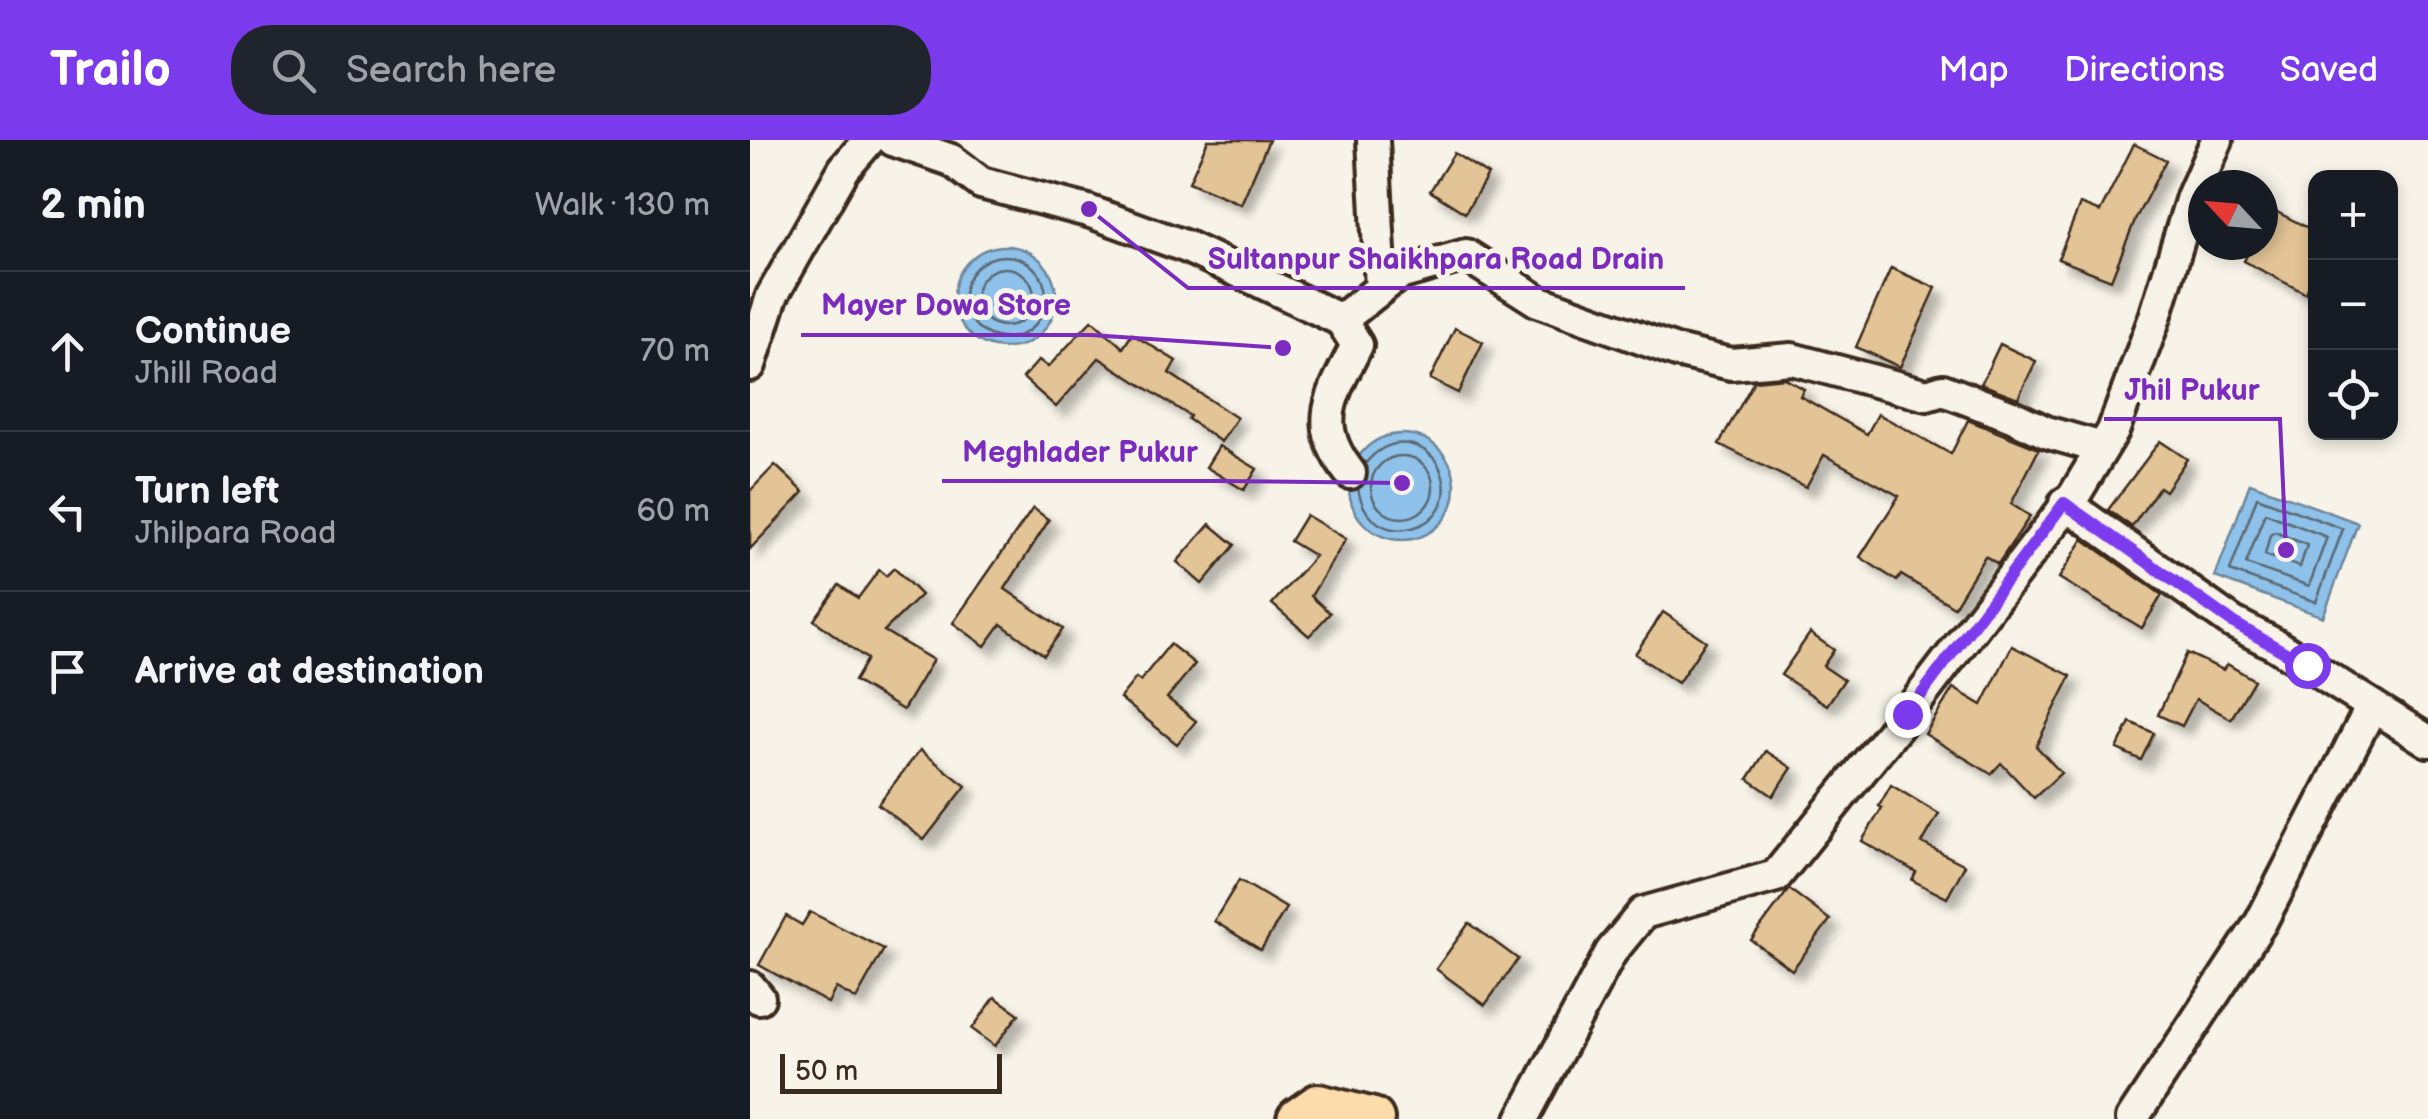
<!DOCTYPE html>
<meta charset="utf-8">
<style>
body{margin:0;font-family:"Balsamiq Sans",sans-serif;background:#20242c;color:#f1f3f6}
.controls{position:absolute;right:30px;top:30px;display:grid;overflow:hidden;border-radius:20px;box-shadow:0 5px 15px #0003}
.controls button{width:90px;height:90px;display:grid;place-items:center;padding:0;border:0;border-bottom:2px solid #363941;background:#171b24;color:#f1f3f6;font:50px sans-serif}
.compass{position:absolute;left:1438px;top:30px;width:90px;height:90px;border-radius:50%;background:#171b24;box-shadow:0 5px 15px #0003;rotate:296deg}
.scale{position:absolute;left:30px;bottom:25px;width:222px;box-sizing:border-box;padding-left:10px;border:5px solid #3b2a1e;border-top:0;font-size:28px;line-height:35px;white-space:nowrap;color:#3b2a1e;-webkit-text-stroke:8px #f7f3e8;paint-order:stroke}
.stop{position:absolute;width:30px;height:30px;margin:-22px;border:8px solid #7c3aed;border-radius:50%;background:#fff}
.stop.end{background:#7c3aed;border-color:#fff;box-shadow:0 2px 10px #0008}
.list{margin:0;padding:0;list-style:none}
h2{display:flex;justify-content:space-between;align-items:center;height:130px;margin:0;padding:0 40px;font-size:42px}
h2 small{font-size:32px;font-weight:400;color:#9ea1a6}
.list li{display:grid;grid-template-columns:65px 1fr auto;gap:30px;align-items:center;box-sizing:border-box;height:160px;padding:0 40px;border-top:2px solid #363941}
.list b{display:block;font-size:38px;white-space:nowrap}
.list p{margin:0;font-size:32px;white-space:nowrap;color:#9ea1a6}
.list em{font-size:32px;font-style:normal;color:#9ea1a6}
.icon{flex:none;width:55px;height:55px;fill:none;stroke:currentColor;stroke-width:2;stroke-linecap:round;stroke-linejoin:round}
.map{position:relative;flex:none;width:1678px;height:979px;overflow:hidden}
header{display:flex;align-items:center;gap:60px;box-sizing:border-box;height:140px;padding:0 50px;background:#7c3aed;color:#fff}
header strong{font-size:48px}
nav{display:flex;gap:55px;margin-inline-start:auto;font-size:35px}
.search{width:700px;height:90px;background:#20242c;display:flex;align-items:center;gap:25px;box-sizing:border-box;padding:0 35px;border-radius:40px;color:#9ea1a6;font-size:38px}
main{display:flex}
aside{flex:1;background:#171b24}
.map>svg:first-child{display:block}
.water{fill:#8ec2eb;stroke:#6d8599;stroke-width:2.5}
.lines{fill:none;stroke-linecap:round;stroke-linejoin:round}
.shore{stroke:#5c6770;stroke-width:2.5}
.building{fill:#e3c496;stroke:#3b2a1e;stroke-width:2.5;filter:url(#shadow)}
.minor-casing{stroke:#3b2a1e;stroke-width:38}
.major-casing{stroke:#3b2a1e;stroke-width:48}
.minor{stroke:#f7f3e8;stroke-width:30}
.major{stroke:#fddcac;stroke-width:40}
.route{stroke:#7c3aed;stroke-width:12}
.leader{fill:none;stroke:#7b2cbf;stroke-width:4}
.callout-dot{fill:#7b2cbf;stroke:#f7f3e8;stroke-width:4}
.callout-label{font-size:30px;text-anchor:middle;font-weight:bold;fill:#7b2cbf;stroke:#f7f3e8;stroke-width:10;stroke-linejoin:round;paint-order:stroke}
</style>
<header>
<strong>Trailo</strong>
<div class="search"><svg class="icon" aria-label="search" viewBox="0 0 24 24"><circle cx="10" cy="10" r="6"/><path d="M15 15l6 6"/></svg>Search here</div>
<nav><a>Map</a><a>Directions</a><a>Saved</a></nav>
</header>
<main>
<aside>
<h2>2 min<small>Walk · 130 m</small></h2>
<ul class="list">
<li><svg class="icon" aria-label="ahead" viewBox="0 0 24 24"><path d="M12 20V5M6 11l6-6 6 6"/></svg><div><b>Continue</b><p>Jhill Road</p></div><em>70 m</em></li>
<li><svg class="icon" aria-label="left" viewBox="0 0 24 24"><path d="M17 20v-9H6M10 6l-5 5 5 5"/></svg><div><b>Turn left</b><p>Jhilpara Road</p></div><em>60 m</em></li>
<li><svg class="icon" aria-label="arrive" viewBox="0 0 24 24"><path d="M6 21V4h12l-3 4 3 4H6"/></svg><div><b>Arrive at destination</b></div></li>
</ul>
</aside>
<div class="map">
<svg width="1678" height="979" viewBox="0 0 1678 979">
<defs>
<filter id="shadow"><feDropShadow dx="9" dy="9" stdDeviation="5" flood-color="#0004"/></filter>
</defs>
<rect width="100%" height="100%" fill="#f7f3e8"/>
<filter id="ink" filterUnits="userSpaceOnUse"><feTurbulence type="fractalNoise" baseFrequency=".01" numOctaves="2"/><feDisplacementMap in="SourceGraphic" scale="20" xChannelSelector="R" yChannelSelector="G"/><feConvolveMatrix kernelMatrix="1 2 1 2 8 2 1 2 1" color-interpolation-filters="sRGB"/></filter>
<g filter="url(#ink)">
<g class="water">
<circle cx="255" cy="157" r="51"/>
<circle cx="652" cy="347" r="53"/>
<path d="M1500,343l108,40 -35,94 -108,-40z"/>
</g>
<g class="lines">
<g class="shore">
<circle cx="255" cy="157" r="41"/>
<circle cx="255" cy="157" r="29"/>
<circle cx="652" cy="347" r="31"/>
<path d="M608,348c11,71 106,41 83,-17 -4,-12 -15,-22 -28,-26 -20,-5 -36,4 -48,19"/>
<path d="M1507,357l86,32 -27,73 -86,-31z"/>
<path d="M1515,373l62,24 -18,49 -63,-22z"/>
<path d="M1525,392l32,13 -7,22 -35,-12 5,-20z"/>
</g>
</g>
<g class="building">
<path d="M458,0h61l-28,64 -52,-22z"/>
<path d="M1384,4l32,16 -31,60 -24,60 -53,-21 22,-55 20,8z"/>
<path d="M704,13l34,22 -23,38 -35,-22z"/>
<path d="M1521,69l45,23v41l-11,20 -61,-32 8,-16h11v-21z"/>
<path d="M1141,128l45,20 -36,79 -44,-20z"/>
<path d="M342,180l31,28 9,-14 44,27 -7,12 68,45 -16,24 -33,-23 2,-3 -91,-58 -43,49 -33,-29 16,-18 9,7z"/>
<path d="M705,188l28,14 -25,51 -28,-14z"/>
<path d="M1250,204l36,17 -18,37 -37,-14z"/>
<path d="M1034,238l20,11 -4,7 67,38 11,-20 73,40 17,-34 71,29 -28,55 19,12 -32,48 -13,-8 -31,51 -53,-32 -4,6 -37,-24 39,-61 -75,-41 -18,32 -87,-43 35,-63z"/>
<path d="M1410,301l27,18 -22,32 -6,-4 -27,40 -24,-17z"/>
<path d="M469,306l38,23 -13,21 -38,-23z"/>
<path d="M25,325l29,27 -54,57v-58z"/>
<path d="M283,368l16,12 -44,69 58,40 -19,26 -43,-31 -16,22 -32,-23z"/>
<path d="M556,375l40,24 -35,57 19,17 -21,23 -37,-32 43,-48 -25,-15z"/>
<path d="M460,384l25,21 -33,39 -25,-22z"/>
<path d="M1333,399l79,56 -20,33 -83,-50z"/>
<path d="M144,428l27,27 -37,36 49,29 -30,50 -49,-29 13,-22 -53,-39 25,-35 19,13 21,-28 7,6z"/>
<path d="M913,472l43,29 -28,42 -43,-29z"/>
<path d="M1060,493l24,17 -11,16 21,14 -17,25 -46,-30z"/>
<path d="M420,504l25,20 -28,34 29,23 -19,23 -57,-46 16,-20 4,3z"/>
<path d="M1262,506l59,30 -35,70 25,27 -27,25 -33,-35 -10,11 -66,-40 28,-46 29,17z"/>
<path d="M1437,513l36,17 4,-6 27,16 -23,39 -35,-20 -14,27 -24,-11z"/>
<path d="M1380,582l24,11 -13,27 -24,-11z"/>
<path d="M170,610l46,36 -42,54 -46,-36z"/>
<path d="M1016,611l26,17 -19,28 -25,-17z"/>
<path d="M1141,645l48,29 -17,29 43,22 -18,33 -35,-18 4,-8 -54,-31 20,-33 -3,-2z"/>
<path d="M489,740l47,28 -25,42 -47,-29z"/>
<path d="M1039,749l41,31 -38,50 -41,-30z"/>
<path d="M60,772l74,37 -28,50 -20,-11 -8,15 -69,-38 27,-49 16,9z"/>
<path d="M719,783l49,36 -33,46 -49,-36z"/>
<path d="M245,857l24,17 -24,32 -23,-17z"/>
</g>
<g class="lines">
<g class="minor-casing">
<g id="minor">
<path d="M143,0l58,20 30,23 107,28 99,36 154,73 58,-46 67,-19 72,46 138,50 55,13 61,-5 135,36 16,-5 69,26 34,16 56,16"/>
<path d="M623,0l8,148"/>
<path d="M591,180l16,25c-24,49 -47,78 -7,128"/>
<path d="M0,225l22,-69 72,-127 25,-29"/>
<path d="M1315,363l167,119 42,22 154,97"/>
<path d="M0,847l9,11"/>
<path d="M772,979l89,-167 32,-39 133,-37 131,-162 168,-220 38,-63 42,-114 37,-120 25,-57"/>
<path d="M1382,979l129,-197 111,-216"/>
</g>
</g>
<g class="major-casing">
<path id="major" d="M548,979l20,-14 55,14"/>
</g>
<use href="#minor" class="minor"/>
<use href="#major" class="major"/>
</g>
</g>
<g class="lines" filter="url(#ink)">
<path class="route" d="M1157,574l157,-211 168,119 75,43"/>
</g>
<path class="leader" d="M339 69L438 148H935M533 208L341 195H51M1536 410L1530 279H1354M652 343L468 341H192"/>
<g class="callout-dot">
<circle cx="339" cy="69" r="10"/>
<circle cx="533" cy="208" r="10"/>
<circle cx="1536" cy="410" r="10"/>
<circle cx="652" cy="343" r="10"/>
</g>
<g class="callout-label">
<text x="686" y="129">Sultanpur Shaikhpara Road Drain</text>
<text x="196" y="175">Mayer Dowa Store</text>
<text x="1442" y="260">Jhil Pukur</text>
<text x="330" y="322">Meghlader Pukur</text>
</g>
</svg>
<div class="controls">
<button>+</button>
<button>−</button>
<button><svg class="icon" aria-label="locate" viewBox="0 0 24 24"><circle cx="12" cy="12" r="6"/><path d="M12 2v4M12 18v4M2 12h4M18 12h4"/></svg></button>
</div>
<svg class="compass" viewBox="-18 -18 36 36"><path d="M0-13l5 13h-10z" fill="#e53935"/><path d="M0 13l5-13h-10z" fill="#9ea1a6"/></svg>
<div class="scale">50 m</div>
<div class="stop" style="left:1557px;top:525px"></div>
<div class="stop end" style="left:1157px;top:574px"></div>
</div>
</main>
